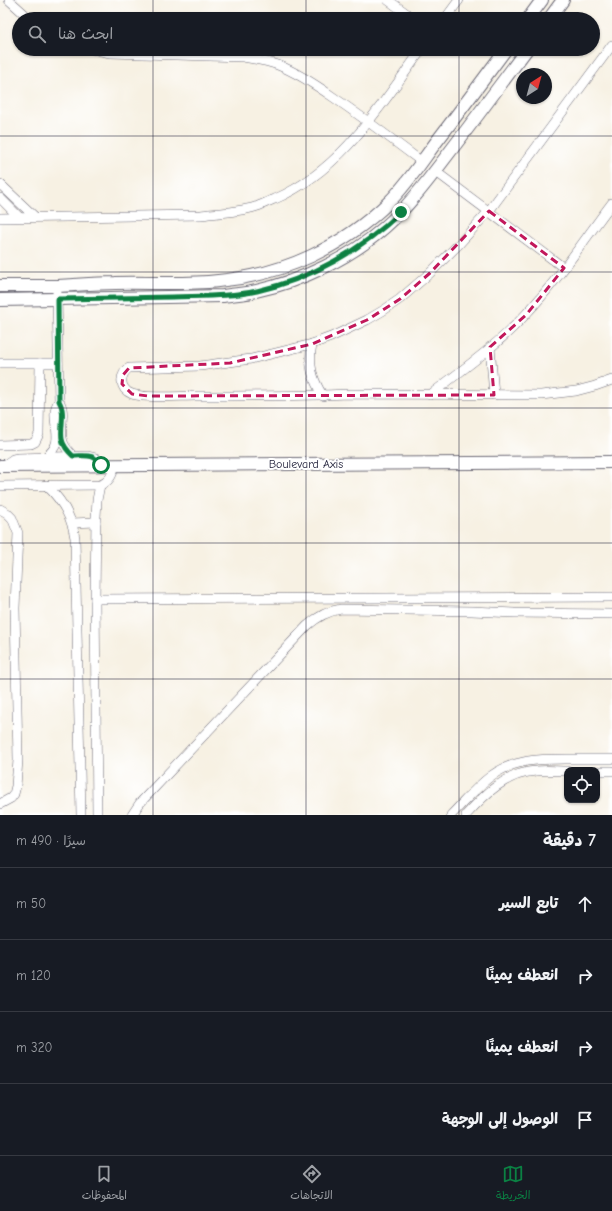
<!DOCTYPE html>
<html lang="ar">
<meta charset="utf-8">
<style>
body{margin:0;font-family:"Comic Neue","Playpen Sans Arabic",sans-serif;background:#20242c;color:#f1f3f6;direction:rtl}
.controls{position:absolute;right:12px;bottom:12px;display:grid;overflow:hidden;border-radius:8px;box-shadow:0 1px 3px #0004}
.controls button{width:36px;height:36px;display:grid;place-items:center;padding:0;border:0;border-bottom:1px solid #363941;background:#171b24;color:#f1f3f6;font:20px sans-serif}
.compass{position:absolute;left:516px;top:68px;width:36px;height:36px;border-radius:50%;background:#171b24;box-shadow:0 1px 3px #0004;rotate:36deg}
.stop{position:absolute;width:12px;height:12px;margin:-9px;border:3px solid #0b8043;border-radius:50%;background:#fff}
.stop.end{background:#0b8043;border-color:#fff;box-shadow:0 1px 4px #0008}
.list{margin:0;padding:0;list-style:none}
h2{display:flex;justify-content:space-between;align-items:center;height:52px;margin:0;padding:0 16px;font-size:17px}
h2 small{font-size:13px;font-weight:400;color:#9ea1a6}
.list li{display:grid;grid-template-columns:26px 1fr auto;gap:12px;align-items:center;box-sizing:border-box;height:72px;padding:0 16px;border-top:1px solid #363941}
.list b{display:block;font-size:15px;white-space:nowrap}
.list em{font-size:13px;font-style:normal;color:#9ea1a6}
.icon{flex:none;width:22px;height:22px;fill:none;stroke:currentColor;stroke-width:2;stroke-linecap:round;stroke-linejoin:round}
.map{position:relative;flex:none;width:612px;height:815px;overflow:hidden;direction:ltr}
.search{position:absolute;background:#171b24;box-shadow:0 1px 3px #0004;left:12px;right:12px;top:12px;height:44px;display:flex;align-items:center;gap:10px;box-sizing:border-box;padding:0 14px;border-radius:22px;color:#9ea1a6;font-size:15px}
.sheet{height:340px;background:#171b24}
nav{display:flex;justify-content:space-around;align-items:center;box-sizing:border-box;height:56px;border-top:1px solid #363941;background:#171b24;font-size:11px;color:#9ea1a6}
nav a{display:grid;justify-items:center;gap:2px}
nav .on{color:#0b8043}
.map>svg:first-child{display:block}
.lines{fill:none;stroke-linecap:round;stroke-linejoin:round}
.street-casing{stroke:#6d6a76;stroke-width:10}
.secondary-casing{stroke:#6d6a76;stroke-width:14}
.street{stroke:#fff;stroke-width:9}
.secondary{stroke:#fff;stroke-width:12}
.route{stroke:#0b8043;stroke-width:5}
.marked{fill:none;stroke:#c2185b;stroke-width:3;stroke-dasharray:8 5;stroke-linejoin:round}
.grid{fill:none;stroke:#22223b;stroke-width:1;stroke-opacity:0.55}
.labels{text-anchor:middle;dominant-baseline:central;stroke-width:4;stroke-linejoin:round;paint-order:stroke}
.street-label{font-size:12px;fill:#22223b;stroke:#fff}
</style>
<div class="map">
<svg width="612" height="815" viewBox="0 0 612 815">
<rect width="100%" height="100%" fill="#fff"/>
<filter id="ink" filterUnits="userSpaceOnUse"><feTurbulence type="fractalNoise" baseFrequency=".025" numOctaves="2"/><feDisplacementMap in="SourceGraphic" scale="8" xChannelSelector="R" yChannelSelector="G"/><feConvolveMatrix kernelMatrix="1 2 1 2 8 2 1 2 1" color-interpolation-filters="sRGB"/></filter>
<filter id="wash" filterUnits="userSpaceOnUse"><feTurbulence type="fractalNoise" baseFrequency=".012" numOctaves="4" result="noise"/><feDisplacementMap in="SourceGraphic" scale="16" xChannelSelector="R" yChannelSelector="G"/><feGaussianBlur stdDeviation="0.9" result="paint"/><feColorMatrix in="noise" values="0 0 0 0 0 0 0 0 0 0 0 0 0 0 0 0 0 1.4 0 .05"/><feComposite in="paint" operator="in"/></filter>
<g filter="url(#wash)">
<rect width="100%" height="100%" fill="#f7f1e3"/>
</g>
<g filter="url(#ink)">
<g class="lines">
<g class="street-casing">
<g id="street">
<path d="M9,0l21,19"/>
<path d="M388,0l26,19"/>
<path d="M445,19l14,-19"/>
<path d="M612,45l-123,166 -29,32 -30,30 -30,26 -16,11 -17,10 -36,17 -19,7 -61,15 -51,7 -71,2c-10,7 -10,21 3,26 14,5 48,2 64,2 52,0 104,0 155,-2l190,1 35,-4 19,-5 17,-6"/>
<path d="M92,49l18,4 133,4c12,2 24,4 35,8 20,8 38,20 55,32 31,21 60,43 89,65"/>
<path d="M435,171l129,97"/>
<path d="M0,184l35,33"/>
<path d="M0,198l19,19"/>
<path d="M0,218l201,-3c18,-2 37,-3 54,-8 7,-2 13,-6 20,-8 67,-29 106,-94 147,-150"/>
<path d="M57,293l2,108c8,12 -1,28 4,41 2,6 6,10 10,14"/>
<path d="M312,344c-4,20 0,35 11,52"/>
<path d="M490,347l4,48"/>
<path d="M0,363h58"/>
<path d="M430,395c33,-26 68,-50 96,-81 32,-34 58,-74 86,-111"/>
<path d="M0,445l31,-1 4,-2 4,-8 1,-71"/>
<path d="M45,457c25,-16 1,-38 14,-56"/>
<path d="M3,466l10,-7 5,-1 70,-2 8,2 5,7"/>
<path d="M46,485c15,14 26,31 29,53l6,277"/>
<path d="M0,486l100,-1c9,-3 13,-10 14,-19"/>
<path d="M0,509l7,4 5,5 6,15 -3,75 3,152 -2,26 -2,8 -3,4 -11,6"/>
<path d="M72,523l24,-1"/>
<path d="M95,599l517,-2"/>
<path d="M597,771h15"/>
<path d="M97,815l-2,-216 1,-82 1,-17 3,-15"/>
<path d="M132,815l8,-12 167,-177c10,-9 20,-15 34,-17l131,2 42,2 98,1"/>
<path d="M451,815c13,-13 25,-28 40,-39 24,-17 47,-17 75,-17 15,0 31,0 46,0"/>
<path d="M466,815c19,-21 40,-42 70,-44 10,-1 21,0 31,0"/>
</g>
</g>
<g class="secondary-casing">
<g id="secondary">
<path d="M528,19l14,-19"/>
<path d="M549,19l14,-19"/>
<path d="M0,286c19,0 38,0 58,0 19,-1 38,-3 57,-3 34,-1 69,2 103,-2 66,-6 125,-34 172,-80 18,-18 32,-40 47,-60 23,-30 46,-61 69,-92"/>
<path d="M0,300l223,-4c11,-2 23,-2 33,-5 46,-10 94,-33 129,-64 25,-22 44,-48 64,-74 26,-34 52,-69 78,-104"/>
<path d="M0,466l612,-4"/>
</g>
</g>
<use href="#street" class="street"/>
<use href="#secondary" class="secondary"/>
</g>
</g>
<g class="lines" filter="url(#ink)">
<path class="route" d="M101,465c-7,-12 -15,-9 -28,-9 -5,-5 -10,-10 -11,-17 -2,-12 4,-27 -3,-38l-1,-102c38,-1 76,-1 115,-2 28,-1 56,0 84,-6 54,-12 104,-41 144,-79"/>
</g>
<path class="marked" d="M489,211l75,57 -38,47 -36,32 4,48 -346,1 -16,-2 -10,-10 1,-9 6,-7 101,-5 82,-19 55,-24 33,-21 30,-26z"/>
<path class="grid" d="M153,0v19M306,0v19M459,0v19M153,49v766M306,49v766M459,49v766M0,136h612M0,272h612M0,408h612M0,543h612M0,679h612"/>
<g class="labels">
<g class="street-label">
<text x="306" y="464">Boulevard Axis</text>
</g>
</g>
</svg>
<div class="controls">
<button><svg class="icon" aria-label="locate" viewBox="0 0 24 24"><circle cx="12" cy="12" r="6"/><path d="M12 2v4M12 18v4M2 12h4M18 12h4"/></svg></button>
</div>
<svg class="compass" viewBox="-18 -18 36 36"><path d="M0-13l5 13h-10z" fill="#e53935"/><path d="M0 13l5-13h-10z" fill="#9ea1a6"/></svg>
<div class="stop" style="left:101px;top:465px"></div>
<div class="stop end" style="left:401px;top:212px"></div>
<div class="search"><svg class="icon" aria-label="search" viewBox="0 0 24 24"><circle cx="10" cy="10" r="6"/><path d="M15 15l6 6"/></svg>ابحث هنا</div>
</div>
<section class="sheet">
<h2>7 دقيقة<small>سيرًا · 490 m</small></h2>
<ul class="list">
<li><svg class="icon" aria-label="ahead" viewBox="0 0 24 24"><path d="M12 20V5M6 11l6-6 6 6"/></svg><div><b>تابع السير</b></div><em>50 m</em></li>
<li><svg class="icon" aria-label="right" viewBox="0 0 24 24"><path d="M7 20v-9h11M14 6l5 5-5 5"/></svg><div><b>انعطف يمينًا</b></div><em>120 m</em></li>
<li><svg class="icon" aria-label="right" viewBox="0 0 24 24"><path d="M7 20v-9h11M14 6l5 5-5 5"/></svg><div><b>انعطف يمينًا</b></div><em>320 m</em></li>
<li><svg class="icon" aria-label="arrive" viewBox="0 0 24 24"><path d="M6 21V4h12l-3 4 3 4H6"/></svg><div><b>الوصول إلى الوجهة</b></div></li>
</ul>
</section>
<nav>
<a class="on"><svg class="icon" aria-label="map" viewBox="0 0 24 24"><path d="M3 6l6-2 6 2 6-2v14l-6 2-6-2-6 2zM9 4v14M15 6v14"/></svg>الخريطة</a>
<a><svg class="icon" aria-label="directions" viewBox="0 0 24 24"><path d="M12 3l9 9-9 9-9-9zM9 14v-3h6M13 9l2 2-2 2"/></svg>الاتجاهات</a>
<a><svg class="icon" aria-label="saved" viewBox="0 0 24 24"><path d="M7 4h10v16l-5-4-5 4z"/></svg>المحفوظات</a>
</nav>
